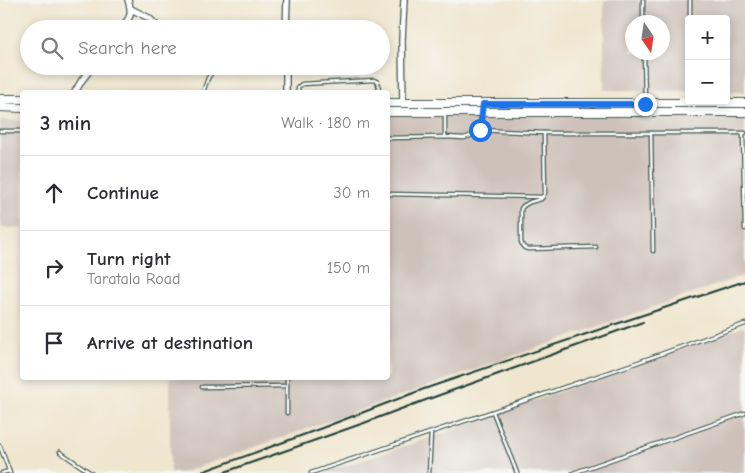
<!DOCTYPE html>
<meta charset="utf-8">
<style>
body{margin:0;font-family:"Comic Neue",sans-serif;background:#f2f2f3;color:#2b2b33}
.controls{position:absolute;right:15px;top:15px;display:grid;overflow:hidden;border-radius:5px;box-shadow:0 2px 8px #0003}
.controls button{width:45px;height:45px;display:grid;place-items:center;padding:0;border:0;border-bottom:1px solid #e1e1e2;background:#fff;color:#2b2b33;font:25px sans-serif}
.compass{position:absolute;left:625px;top:15px;width:45px;height:45px;border-radius:50%;background:#fff;box-shadow:0 2px 8px #0003;rotate:167deg}
.stop{position:absolute;width:15px;height:15px;margin:-11px;border:4px solid #1a73e8;border-radius:50%;background:#fff}
.stop.end{background:#1a73e8;border-color:#fff;box-shadow:0 1px 5px #0008}
.list{margin:0;padding:0;list-style:none}
h2{display:flex;justify-content:space-between;align-items:center;height:65px;margin:0;padding:0 20px;font-size:21px}
h2 small{font-size:16px;font-weight:400;color:#7c7c81}
.list li{display:grid;grid-template-columns:32px 1fr auto;gap:15px;align-items:center;box-sizing:border-box;height:75px;padding:0 20px;border-top:1px solid #e1e1e2}
.list b{display:block;font-size:19px;white-space:nowrap}
.list p{margin:0;font-size:16px;white-space:nowrap;color:#7c7c81}
.list em{font-size:16px;font-style:normal;color:#7c7c81}
.icon{flex:none;width:28px;height:28px;fill:none;stroke:currentColor;stroke-width:2;stroke-linecap:round;stroke-linejoin:round}
.map{position:relative;flex:none;width:745px;height:473px;overflow:hidden}
.search{position:absolute;background:#fff;box-shadow:0 2px 8px #0003;left:20px;top:20px;width:370px;height:55px;display:flex;align-items:center;gap:12px;box-sizing:border-box;padding:0 18px;border-radius:28px;color:#7c7c81;font-size:19px}
.panel{position:absolute;background:#fff;box-shadow:0 2px 8px #0003;left:20px;top:90px;width:370px;height:290px;border-radius:5px}
.map>svg:first-child{display:block}
.industrial{fill:#cec1ba;fill-rule:evenodd}
.lines{fill:none;stroke-linecap:round;stroke-linejoin:round}
.lane-casing{stroke:#3e564b;stroke-width:5}
.street-casing{stroke:#3e564b;stroke-width:8}
.secondary-casing{stroke:#3e564b;stroke-width:10}
.lane{stroke:#fff;stroke-width:2.5}
.street{stroke:#fff;stroke-width:5.5}
.secondary{stroke:#fff;stroke-width:8}
.rail{stroke:#1f3d34;stroke-width:2}
.route{stroke:#1a73e8;stroke-width:6}
</style>
<div class="map">
<svg width="745" height="473" viewBox="0 0 745 473">
<rect width="100%" height="100%" fill="#f6f6f2"/>
<filter id="ink" filterUnits="userSpaceOnUse"><feTurbulence type="fractalNoise" baseFrequency=".02" numOctaves="2"/><feDisplacementMap in="SourceGraphic" scale="10" xChannelSelector="R" yChannelSelector="G"/><feConvolveMatrix kernelMatrix="1 2 1 2 8 2 1 2 1" color-interpolation-filters="sRGB"/></filter>
<filter id="wash" filterUnits="userSpaceOnUse"><feTurbulence type="fractalNoise" baseFrequency=".0096" numOctaves="4" result="noise"/><feDisplacementMap in="SourceGraphic" scale="20" xChannelSelector="R" yChannelSelector="G"/><feGaussianBlur stdDeviation="1.12" result="paint"/><feColorMatrix in="noise" values="0 0 0 0 0 0 0 0 0 0 0 0 0 0 0 0 0 1.4 0 .05"/><feComposite in="paint" operator="in"/></filter>
<g filter="url(#wash)">
<rect width="100%" height="100%" fill="#f0e6cf"/>
<g class="industrial">
<path d="M604,0h141v92h-19v-73h-37v72l-85,-1zM632,22h30v30h-30z"/>
<path d="M388,114h357v161l-564,198h-11v-95h218z"/>
<path d="M0,120l22,1v107h-22z"/>
<path d="M745,326v147h-421l108,-36z"/>
</g>
</g>
<g filter="url(#ink)">
<g class="lines">
<g class="lane-casing">
<g id="lane">
<path d="M643,0v22"/>
<path d="M690,19v-19"/>
<path d="M644,52l1,50"/>
<path d="M203,92l5,-14 5,-7"/>
<path d="M298,92v-5l4,-3 72,-4 4,2 1,10"/>
<path d="M480,130l3,-26"/>
<path d="M0,131h22"/>
<path d="M544,133l1,60 -4,6 -11,3 -7,4 -2,3v33c2,5 3,7 8,7l67,-2"/>
<path d="M651,133l2,118"/>
<path d="M743,133l2,96"/>
<path d="M445,137v-24"/>
<path d="M388,138l57,-1 19,1 12,-4 4,-4 64,3h201"/>
<path d="M388,194l155,3"/>
<path d="M202,387l85,-1"/>
<path d="M493,412l24,61"/>
<path d="M287,413v-35"/>
<path d="M0,446l10,27"/>
<path d="M60,452l31,21"/>
<path d="M2,473l7,-2"/>
<path d="M311,473l322,-109 112,-40"/>
<path d="M429,473l2,-40"/>
<path d="M573,473l172,-60"/>
</g>
</g>
<g class="street-casing">
<g id="street">
<path d="M131,9l18,9 11,11"/>
<path d="M121,29c9,-11 12,-15 7,-29"/>
<path d="M286,29l1,-29"/>
<path d="M286,66v26"/>
<path d="M75,92l7,-12 11,-14"/>
<path d="M403,103l-1,-63 2,-40"/>
</g>
</g>
<g class="secondary-casing">
<g id="secondary">
<path d="M0,99h22"/>
<path d="M388,103h357"/>
<path d="M0,107l22,1"/>
<path d="M388,112h357"/>
</g>
</g>
<use href="#lane" class="lane"/>
<use href="#street" class="street"/>
<use href="#secondary" class="secondary"/>
<g class="rail">
<path d="M199,473l123,-45 102,-39 171,-58 150,-50"/>
<path d="M222,473l142,-50 34,-13 245,-88"/>
</g>
</g>
</g>
<g class="lines" filter="url(#ink)">
<path class="route" d="M480,130l3,-26h162"/>
</g>
</svg>
<div class="controls">
<button>+</button>
<button>−</button>
</div>
<svg class="compass" viewBox="-18 -18 36 36"><path d="M0-13l5 13h-10z" fill="#e53935"/><path d="M0 13l5-13h-10z" fill="#7c7c81"/></svg>
<div class="stop" style="left:480px;top:130px"></div>
<div class="stop end" style="left:645px;top:104px"></div>
<div class="search"><svg class="icon" aria-label="search" viewBox="0 0 24 24"><circle cx="10" cy="10" r="6"/><path d="M15 15l6 6"/></svg>Search here</div>
<section class="panel">
<h2>3 min<small>Walk · 180 m</small></h2>
<ul class="list">
<li><svg class="icon" aria-label="ahead" viewBox="0 0 24 24"><path d="M12 20V5M6 11l6-6 6 6"/></svg><div><b>Continue</b></div><em>30 m</em></li>
<li><svg class="icon" aria-label="right" viewBox="0 0 24 24"><path d="M7 20v-9h11M14 6l5 5-5 5"/></svg><div><b>Turn right</b><p>Taratala Road</p></div><em>150 m</em></li>
<li><svg class="icon" aria-label="arrive" viewBox="0 0 24 24"><path d="M6 21V4h12l-3 4 3 4H6"/></svg><div><b>Arrive at destination</b></div></li>
</ul>
</section>
</div>
